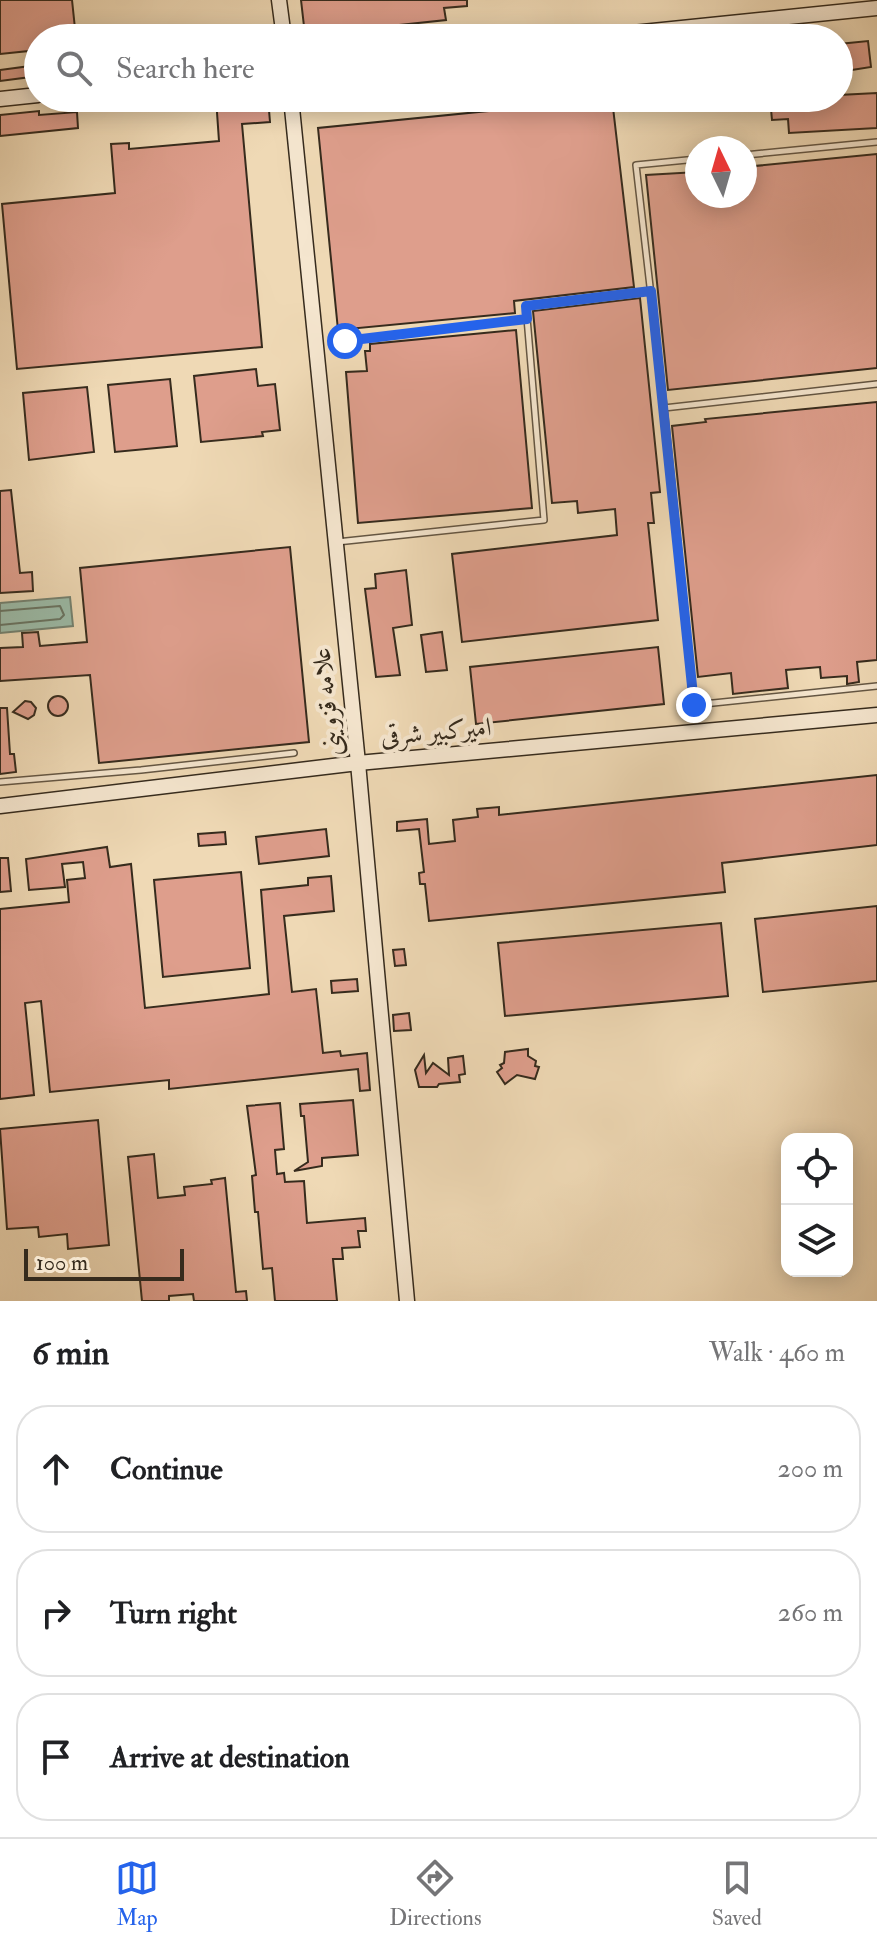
<!DOCTYPE html>
<meta charset="utf-8">
<style>
body{margin:0;font-family:"IM FELL Double Pica",Amiri,serif;background:#f2f2f2;color:#202124}
.controls{position:absolute;right:24px;bottom:24px;display:grid;overflow:hidden;border-radius:16px;box-shadow:0 4px 20px #0003}
.controls button{width:72px;height:72px;display:grid;place-items:center;padding:0;border:0;border-bottom:2px solid #e0e0e0;background:#fff;color:#202124;font:40px sans-serif}
.compass{position:absolute;left:685px;top:136px;width:72px;height:72px;border-radius:50%;background:#fff;box-shadow:0 4px 20px #0003;rotate:355deg}
.scale{position:absolute;left:24px;bottom:20px;width:160px;box-sizing:border-box;padding-left:8px;border:4px solid #362b1d;border-top:0;font-size:22px;line-height:28px;white-space:nowrap;color:#362b1d;-webkit-text-stroke:6px #f5e6cf;paint-order:stroke}
.stop{position:absolute;width:24px;height:24px;margin:-18px;border:6px solid #2563eb;border-radius:50%;background:#fff}
.stop.end{background:#2563eb;border-color:#fff;box-shadow:0 2px 8px #0008}
.list{margin:0;padding:0;list-style:none}
h2{display:flex;justify-content:space-between;align-items:center;height:104px;margin:0;padding:0 32px;font-size:34px}
h2 small{font-size:26px;font-weight:400;color:#757577}
.list li{display:grid;grid-template-columns:52px 1fr auto;gap:24px;align-items:center;box-sizing:border-box;height:128px;margin:0 16px 16px;padding:0 16px;border:2px solid #e0e0e0;border-radius:32px}
.list b{display:block;font-size:30px;white-space:nowrap}
.list em{font-size:26px;font-style:normal;color:#757577}
.icon{flex:none;width:44px;height:44px;fill:none;stroke:currentColor;stroke-width:2;stroke-linecap:round;stroke-linejoin:round}
.map{position:relative;flex:none;width:877px;height:1301px;overflow:hidden}
.search{position:absolute;background:#fff;box-shadow:0 4px 20px #0003;left:24px;right:24px;top:24px;height:88px;display:flex;align-items:center;gap:20px;box-sizing:border-box;padding:0 28px;border-radius:44px;color:#757577;font-size:30px}
.sheet{height:536px;background:#fff}
nav{display:flex;justify-content:space-around;align-items:center;box-sizing:border-box;height:112px;border-top:2px solid #e0e0e0;background:#fff;font-size:22px;color:#757577}
nav a{display:grid;justify-items:center;gap:4px}
nav .on{color:#2563eb}
.map>svg:first-child{display:block}
.water{fill:#9bbba8;stroke:#738170;stroke-width:2}
.lines{fill:none;stroke-linecap:round;stroke-linejoin:round}
.shore{stroke:#687362;stroke-width:2}
.building{fill:#de9e8c;stroke:#362b1d;stroke-width:2}
.lane-casing{stroke:#645643;stroke-width:8}
.secondary-casing{stroke:#362b1d;stroke-width:17}
.lane{stroke:#f5e6cf;stroke-width:5}
.secondary{stroke:#f5e6cf;stroke-width:14}
.route{stroke:#2563eb;stroke-width:10}
.labels{text-anchor:middle;dominant-baseline:central;stroke-width:8;stroke-linejoin:round;paint-order:stroke}
.street-label{font-size:26px;fill:#362b1d;stroke:#f5e6cf}
</style>
<div class="map">
<svg width="877" height="1301" viewBox="0 0 877 1301">
<rect width="100%" height="100%" fill="#efd9b5"/>
<filter id="stains"><feTurbulence type="fractalNoise" baseFrequency=".0025" numOctaves="4"/><feColorMatrix values="0 0 0 0 .2 0 0 0 0 .09 0 0 0 0 .02 0 0 0 .5 -.17"/></filter>
<radialGradient id="worn" r=".72"><stop offset=".6" stop-color="#630" stop-opacity="0"/><stop offset="1" stop-color="#630" stop-opacity=".3"/></radialGradient>
<path class="water" d="M70,597l3,29 -73,7v-30z"/>
<g class="lines">
<path class="shore" d="M0,611l60,-5 4,9 -4,4 -60,6"/>
</g>
<g class="building">
<path d="M0,0h72l4,38h-38v12l-38,4z"/>
<path d="M301,0h166v6l-23,2 2,12 -141,15z"/>
<path d="M868,41l3,26 -32,5v-28z"/>
<path d="M38,65v11l-38,5v-11z"/>
<path d="M877,93v35l-88,5 -1,-14 -16,1 -2,-22h69v-3z"/>
<path d="M216,98h49v9l4,3 1,12 -28,2 20,223 -245,22 -15,-165 113,-11 -4,-49 18,-1v6l90,-8z"/>
<path d="M520,98l92,1 22,188 -120,14 1,12 -177,17 -20,-202 180,-18 -1,-9z"/>
<path d="M39,111v4l38,-3 1,16 -78,8v-21z"/>
<path d="M877,154v214l-209,22 -22,-215 51,-3v24h48v-29z"/>
<path d="M640,298l20,194 -9,1 3,30h-6l10,97 -196,22 -10,-88 165,-19 -2,-26 -37,4 -1,-12 -25,2 -19,-192z"/>
<path d="M516,330l16,178 -174,15 -12,-151 21,-1 -2,-20h5v-7z"/>
<path d="M256,369l2,17 17,-2 5,46 -18,2 1,4 -62,6 -7,-66z"/>
<path d="M170,379l7,67 -62,6 -7,-67z"/>
<path d="M87,387l7,65 -65,8 -6,-67z"/>
<path d="M877,402v258l-20,2 2,20 -12,2v-8l-26,2 -1,-11 -34,3 2,18 -55,6 -2,-21 -33,4 -26,-251 34,-4 -1,-3z"/>
<path d="M11,490l9,83 12,-1 1,19 -33,2v-102z"/>
<path d="M290,547l19,195 -210,21 -9,-88 -90,6v-33l23,-1 -1,-14 16,-1 2,14 47,-4 -7,-74z"/>
<path d="M406,570l6,55 -19,3 7,47 -24,2 -11,-88 11,-1 -1,-14z"/>
<path d="M442,632l5,38 -21,2 -5,-37z"/>
<path d="M658,647l6,57 -188,20 -6,-57z"/>
<circle cx="58" cy="706" r="10"/>
<path d="M25,701l6,1 5,6 -2,7 -6,4 -15,-7z"/>
<path d="M0,708h7l3,46h4l2,18 -16,2z"/>
<path d="M877,775v70l-155,18 3,29 -296,29 -4,-37h-5l-1,-11 5,-1 -5,-43 -22,2v-9l30,-3 2,25 26,-3 -2,-21 25,-3 -1,-8 22,-2v8z"/>
<path d="M326,829l3,27 -70,8 -3,-27z"/>
<path d="M225,832l1,12 -27,2 -1,-12z"/>
<path d="M107,847l3,20 21,-3 14,144 124,-14 -8,-104 47,-5v-7l23,-2 3,35 -50,5 8,76 24,-3 7,64 17,-2 1,5 26,-3 3,37 -10,1 -2,-22 -189,20v-9l-119,12 -9,-91 -16,2 9,92 -34,4v-190l69,-7 -2,-22 18,-2 -2,-16 -21,2 3,23 -36,3 -3,-31z"/>
<path d="M0,858h8l3,33 -11,1z"/>
<path d="M241,872l9,96 -87,9 -9,-97z"/>
<path d="M877,906v75l-114,11 -8,-73z"/>
<path d="M721,923l7,73 -223,20 -7,-73z"/>
<path d="M404,949l2,16 -11,1 -2,-16z"/>
<path d="M357,979l1,12 -26,2 -1,-12z"/>
<path d="M409,1013l2,17 -17,1 -1,-16z"/>
<path d="M528,1049v7l8,5 -1,5 4,1 -4,12 -18,-4 -12,9 -8,-12 5,-4 -2,-3 4,-2 1,-11z"/>
<path d="M424,1055l2,18 7,-10 16,12 -1,-17 15,-2 2,18 -6,1 1,7 -21,2 -2,3h-18l-4,-17z"/>
<path d="M353,1100l5,55 -36,3v8l-28,5 14,-9 -4,-46h-3l-1,-12z"/>
<path d="M280,1103l4,46 -9,1 2,24 7,-1 1,9 19,-1 3,42 58,-5 1,13h-8l2,16 -18,1 1,11h-10l4,42h-62l-3,-33 -9,1 -5,-57h-3l-3,-36 4,-1 -9,-69z"/>
<path d="M98,1120l11,125 -41,4 -1,-15 -28,3 -1,-10 -31,2 -7,-100z"/>
<path d="M154,1154l4,44 27,-3 -1,-8 28,-3 -1,-4 14,-2 11,114 10,-1 1,10h-53l-1,-7 -24,2v5h-27l-14,-144z"/>
</g>
<g class="lines">
<g class="lane-casing">
<g id="lane">
<path d="M745,155l132,-13"/>
<path d="M345,341l182,-22"/>
<path d="M877,384l-213,24 30,297 183,-19"/>
<path d="M664,408l-28,-243 61,-6"/>
<path d="M337,542l207,-22 -18,-214 125,-15"/>
<path d="M0,782l141,-12 153,-17"/>
</g>
</g>
<g class="secondary-casing">
<g id="secondary">
<path d="M279,0l5,38"/>
<path d="M584,38l293,-30"/>
<path d="M291,98l67,665 49,538"/>
<path d="M0,99l38,-4"/>
<path d="M0,806l358,-43 519,-48"/>
</g>
</g>
<use href="#lane" class="lane"/>
<use href="#secondary" class="secondary"/>
</g>
<g class="lines">
<path class="route" d="M345,341l182,-22 -1,-13 125,-15 43,414"/>
</g>
<g class="labels">
<g class="street-label">
<text transform="translate(327 702) rotate(-96)">علامه قزوینی</text>
<text transform="translate(436 732) rotate(-5)">امیرکبیر شرقی</text>
</g>
</g>
<rect width="100%" height="100%" filter="url(#stains)"/>
<rect width="100%" height="100%" fill="url(#worn)"/>
</svg>
<div class="controls">
<button><svg class="icon" aria-label="locate" viewBox="0 0 24 24"><circle cx="12" cy="12" r="6"/><path d="M12 2v4M12 18v4M2 12h4M18 12h4"/></svg></button>
<button><svg class="icon" aria-label="layers" viewBox="0 0 24 24"><path d="M12 4l9 5-9 5-9-5zM3 14l9 5 9-5"/></svg></button>
</div>
<svg class="compass" viewBox="-18 -18 36 36"><path d="M0-13l5 13h-10z" fill="#e53935"/><path d="M0 13l5-13h-10z" fill="#757577"/></svg>
<div class="scale">100 m</div>
<div class="stop" style="left:345px;top:341px"></div>
<div class="stop end" style="left:694px;top:705px"></div>
<div class="search"><svg class="icon" aria-label="search" viewBox="0 0 24 24"><circle cx="10" cy="10" r="6"/><path d="M15 15l6 6"/></svg>Search here</div>
</div>
<section class="sheet">
<h2>6 min<small>Walk · 460 m</small></h2>
<ul class="list">
<li><svg class="icon" aria-label="ahead" viewBox="0 0 24 24"><path d="M12 20V5M6 11l6-6 6 6"/></svg><div><b>Continue</b></div><em>200 m</em></li>
<li><svg class="icon" aria-label="right" viewBox="0 0 24 24"><path d="M7 20v-9h11M14 6l5 5-5 5"/></svg><div><b>Turn right</b></div><em>260 m</em></li>
<li><svg class="icon" aria-label="arrive" viewBox="0 0 24 24"><path d="M6 21V4h12l-3 4 3 4H6"/></svg><div><b>Arrive at destination</b></div></li>
</ul>
</section>
<nav>
<a class="on"><svg class="icon" aria-label="map" viewBox="0 0 24 24"><path d="M3 6l6-2 6 2 6-2v14l-6 2-6-2-6 2zM9 4v14M15 6v14"/></svg>Map</a>
<a><svg class="icon" aria-label="directions" viewBox="0 0 24 24"><path d="M12 3l9 9-9 9-9-9zM9 14v-3h6M13 9l2 2-2 2"/></svg>Directions</a>
<a><svg class="icon" aria-label="saved" viewBox="0 0 24 24"><path d="M7 4h10v16l-5-4-5 4z"/></svg>Saved</a>
</nav>
